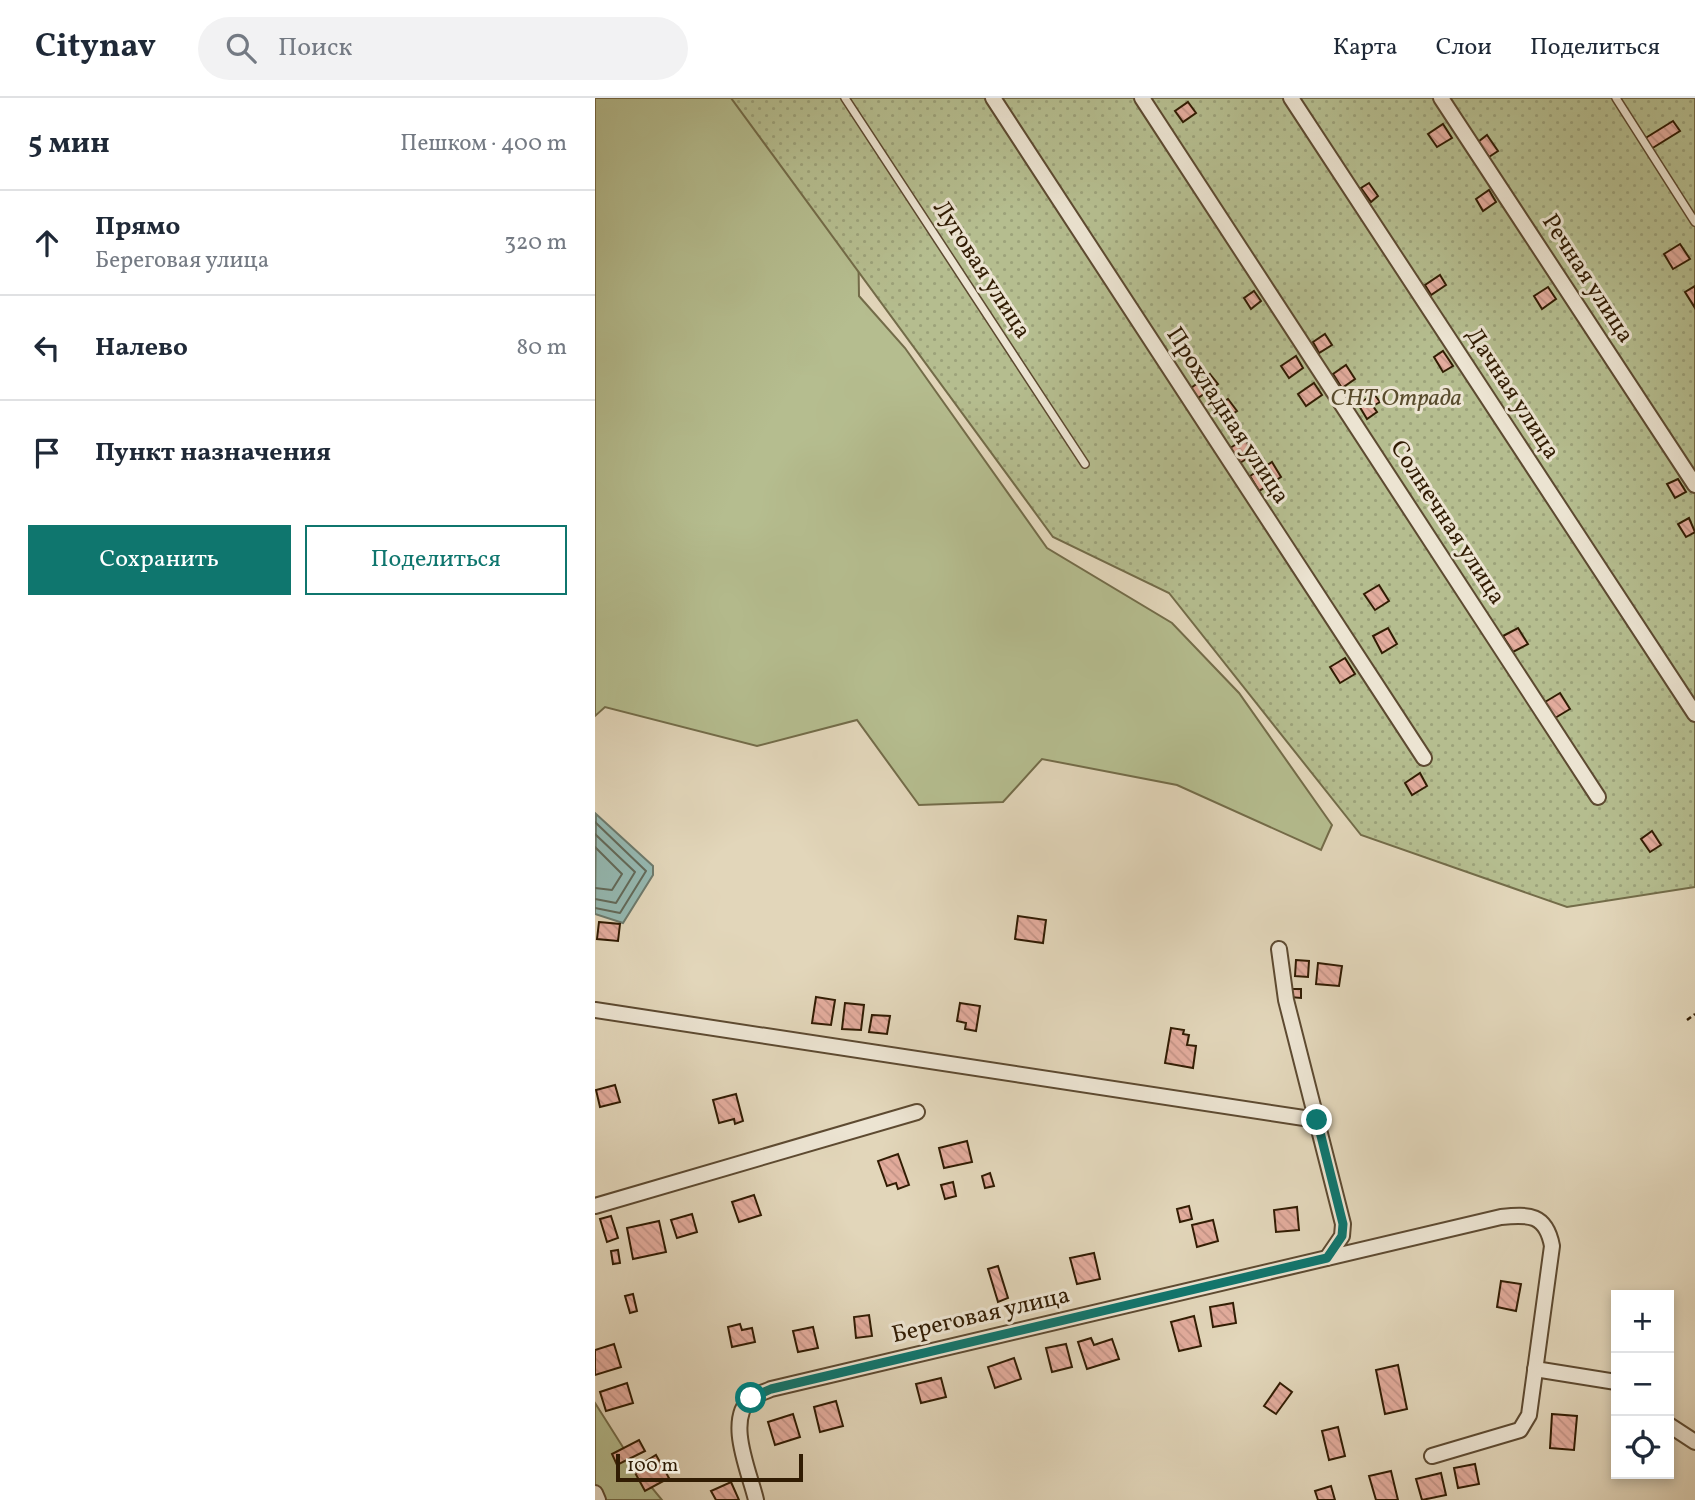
<!DOCTYPE html>
<html lang="ru">
<meta charset="utf-8">
<style>
body{margin:0;font-family:Vollkorn,serif;background:#f2f2f3;color:#1f2937}
.controls{position:absolute;right:21px;bottom:21px;display:grid;overflow:hidden;border-radius:0px;box-shadow:0 4px 10px #0003}
.controls button{width:63px;height:63px;display:grid;place-items:center;padding:0;border:0;border-bottom:2px solid #e0e1e3;background:#fff;color:#1f2937;font:35px sans-serif}
.scale{position:absolute;left:21px;bottom:18px;width:187px;box-sizing:border-box;padding-left:7px;border:4px solid #311c03;border-top:0;font-size:19px;line-height:24px;white-space:nowrap;color:#311c03;-webkit-text-stroke:5px #ece4d2;paint-order:stroke}
.stop{position:absolute;width:21px;height:21px;margin:-16px;border:5px solid #0f766e;border-radius:50%;background:#fff}
.stop.end{background:#0f766e;border-color:#fff;box-shadow:0 2px 7px #0008}
.list{margin:0;padding:0;list-style:none}
h2{display:flex;justify-content:space-between;align-items:center;height:91px;margin:0;padding:0 28px;font-size:30px}
h2 small{font-size:23px;font-weight:400;color:#747a83}
.list li{display:grid;grid-template-columns:46px 1fr auto;gap:21px;align-items:center;box-sizing:border-box;height:105px;padding:0 28px;border-top:2px solid #e0e1e3}
.list b{display:block;font-size:26px;white-space:nowrap}
.list p{margin:0;font-size:23px;white-space:nowrap;color:#747a83}
.list em{font-size:23px;font-style:normal;color:#747a83}
.actions{display:flex;gap:14px;padding:21px 28px}
.actions a{flex:1;padding:16px 0;border:2px solid #0f766e;border-radius:0px;text-align:center;font-size:24px;color:#0f766e}
.actions .main{background:#0f766e;color:#fff}
.icon{flex:none;width:38px;height:38px;fill:none;stroke:currentColor;stroke-width:2;stroke-linecap:round;stroke-linejoin:round}
.map{position:relative;flex:none;width:1100px;height:1402px;overflow:hidden}
header{display:flex;align-items:center;gap:42px;box-sizing:border-box;height:98px;padding:0 35px;background:#fff;border-bottom:2px solid #e0e1e3}
header strong{font-size:33px}
nav{display:flex;gap:38px;margin-inline-start:auto;font-size:24px}
.search{width:490px;height:63px;background:#f2f2f3;display:flex;align-items:center;gap:18px;box-sizing:border-box;padding:0 24px;border-radius:38px;color:#747a83;font-size:26px}
main{display:flex}
aside{flex:1;background:#fff}
.map>svg:first-child{display:block}
.green{fill:#b5bd8f;stroke:#736c49;stroke-width:2}
.garden{fill:url(#garden-dots);stroke:#736c49;stroke-width:2}
.water{fill:#95b9b2;stroke:#6d7a6c;stroke-width:2}
.lines{fill:none;stroke-linecap:round;stroke-linejoin:round}
.shore{stroke:#636a5a;stroke-width:2}
.building{fill:url(#building-back-hatch);stroke:#311c03;stroke-width:2}
.lane-casing{stroke:#5d4a31;stroke-width:10}
.street-casing{stroke:#5d4a31;stroke-width:18}
.path{stroke:#311c03;stroke-width:2.5;stroke-dasharray:5 3.5;stroke-linecap:butt}
.lane{stroke:#ece4d2;stroke-width:7}
.street{stroke:#ece4d2;stroke-width:14}
.route{stroke:#0f766e;stroke-width:9}
.labels{text-anchor:middle;dominant-baseline:central;stroke-width:6;stroke-linejoin:round;paint-order:stroke}
.street-label{font-size:24px;fill:#311c03;stroke:#ece4d2}
.park-label{font-size:24px;font-style:italic;fill:#594c2d;stroke:#ece4d2}
</style>
<header>
<strong>Citynav</strong>
<div class="search"><svg class="icon" aria-label="search" viewBox="0 0 24 24"><circle cx="10" cy="10" r="6"/><path d="M15 15l6 6"/></svg>Поиск</div>
<nav><a>Карта</a><a>Слои</a><a>Поделиться</a></nav>
</header>
<main>
<aside>
<h2>5 мин<small>Пешком · 400 m</small></h2>
<ul class="list">
<li><svg class="icon" aria-label="ahead" viewBox="0 0 24 24"><path d="M12 20V5M6 11l6-6 6 6"/></svg><div><b>Прямо</b><p>Береговая улица</p></div><em>320 m</em></li>
<li><svg class="icon" aria-label="left" viewBox="0 0 24 24"><path d="M17 20v-9H6M10 6l-5 5 5 5"/></svg><div><b>Налево</b></div><em>80 m</em></li>
<li><svg class="icon" aria-label="arrive" viewBox="0 0 24 24"><path d="M6 21V4h12l-3 4 3 4H6"/></svg><div><b>Пункт назначения</b></div></li>
</ul>
<div class="actions"><a class="main">Сохранить</a><a>Поделиться</a></div>
</aside>
<div class="map">
<svg width="1100" height="1402" viewBox="0 0 1100 1402">
<defs>
<pattern id="garden-dots" width="8" height="8" patternUnits="userSpaceOnUse" patternTransform="scale(1.75)"><rect width="8" height="8" fill="#b5bd8f"/><path d="M2 2h.1M6 6h.1" fill="none" stroke="#9ca27a" stroke-width="1.8" stroke-linecap="round"/></pattern>
<pattern id="building-back-hatch" width="6" height="6" patternUnits="userSpaceOnUse" patternTransform="scale(1.75)"><rect width="6" height="6" fill="#e3ac9d"/><path d="M-1 5l2 2M0 0l6 6M5-1l2 2" fill="none" stroke="#c39386"/></pattern>
</defs>
<rect width="100%" height="100%" fill="#e2d6ba"/>
<filter id="stains"><feTurbulence type="fractalNoise" baseFrequency=".00286" numOctaves="4"/><feColorMatrix values="0 0 0 0 .2 0 0 0 0 .09 0 0 0 0 .02 0 0 0 .5 -.17"/></filter>
<radialGradient id="worn" r=".72"><stop offset=".6" stop-color="#630" stop-opacity="0"/><stop offset="1" stop-color="#630" stop-opacity=".3"/></radialGradient>
<g class="green">
<path d="M0,0h174l89,135 1,63 46,52 142,200 125,75 67,70 93,132 -11,25 -144,-65 -135,-26 -39,43 -84,3 -62,-85 -100,26 -152,-39 -10,9z"/>
<path d="M0,1305l43,68 24,29h-67z"/>
</g>
<path class="garden" d="M136,0h964v789l-128,20 -206,-72 -192,-242 -116,-56z"/>
<path class="water" d="M1,716l57,52v9l-30,48 -28,-9z"/>
<g class="lines">
<g class="shore">
<path d="M0,724l51,49 -26,42 -25,-5"/>
<path d="M0,736l40,38 -19,31 -21,-4"/>
<path d="M0,749l27,27 -10,16 -17,-2"/>
</g>
</g>
<g class="building">
<path d="M593,4l8,11 -13,9 -8,-11z"/>
<path d="M1078,23l7,10 -29,18 -7,-10z"/>
<path d="M848,26l9,14 -15,9 -9,-13z"/>
<path d="M892,37l11,16 -9,6 -11,-15z"/>
<path d="M774,85l9,13 -7,6 -10,-14z"/>
<path d="M894,92l7,12 -13,9 -7,-12z"/>
<path d="M1085,146l10,15 -17,10 -9,-15z"/>
<path d="M845,177l6,10 -15,10 -6,-10z"/>
<path d="M1100,188v22l-10,-16z"/>
<path d="M953,189l8,12 -14,10 -8,-13z"/>
<path d="M659,193l7,10 -10,8 -7,-11z"/>
<path d="M730,236l7,11 -13,8 -6,-11z"/>
<path d="M848,253l10,15 -10,6 -9,-15z"/>
<path d="M701,258l7,12 -14,10 -8,-12z"/>
<path d="M751,267l9,14 -13,9 -9,-14z"/>
<path d="M615,276l8,10 -20,14 -7,-10z"/>
<path d="M719,285l8,12 -16,11 -8,-12z"/>
<path d="M779,296l6,8 -7,4 4,6 -10,7 -9,-15z"/>
<path d="M633,301l9,12 -15,10 -9,-11z"/>
<path d="M650,341l9,15 -14,9 -10,-15z"/>
<path d="M677,364l9,15 -22,14 -9,-15z"/>
<path d="M1083,381l8,13 -11,6 -8,-14z"/>
<path d="M1094,420l6,14 -9,5 -8,-13z"/>
<path d="M784,487l10,16 -14,9 -11,-16z"/>
<path d="M793,530l9,16 -15,9 -9,-17z"/>
<path d="M923,530l10,16 -15,8 -10,-16z"/>
<path d="M750,560l10,16 -15,9 -10,-16z"/>
<path d="M965,595l10,16 -15,9 -10,-16z"/>
<path d="M825,675l7,13 -15,9 -7,-12z"/>
<path d="M1057,733l9,14 -11,7 -9,-13z"/>
<path d="M423,818l28,4 -3,23 -28,-4z"/>
<path d="M4,824l21,2 -2,17 -21,-2z"/>
<path d="M701,862l13,1 -1,16 -13,-1z"/>
<path d="M723,865l24,3 -3,20 -23,-2z"/>
<path d="M695,891h11v9l-11,-1z"/>
<path d="M221,899l19,3 -4,25 -19,-2z"/>
<path d="M250,905l19,2 -3,25 -19,-1z"/>
<path d="M365,905l20,3 -4,25 -11,-2 1,-6 -9,-2z"/>
<path d="M277,917l18,1 -3,18 -18,-2z"/>
<path d="M576,930l13,2 -1,4 6,1 -2,10 9,1 -3,22 -28,-5z"/>
<path d="M20,987l5,17 -20,5 -4,-17z"/>
<path d="M141,996l7,27 -8,3 -1,-5 -15,4 -6,-23z"/>
<path d="M372,1043l5,21 -28,6 -5,-20z"/>
<path d="M303,1056l11,31 -11,4 -2,-6 -9,3 -9,-25z"/>
<path d="M395,1075l4,13 -9,2 -3,-12z"/>
<path d="M358,1084l3,14 -11,3 -4,-14z"/>
<path d="M159,1097l7,20 -22,7 -7,-20z"/>
<path d="M594,1108l3,13 -12,3 -3,-13z"/>
<path d="M702,1109l2,23 -23,2 -2,-22z"/>
<path d="M97,1116l5,18 -20,6 -6,-18z"/>
<path d="M16,1118l7,22 -11,4 -7,-23z"/>
<path d="M618,1122l5,21 -21,6 -5,-22z"/>
<path d="M64,1123l7,31 -33,7 -6,-31z"/>
<path d="M23,1152l2,13 -7,1 -2,-13z"/>
<path d="M499,1155l6,26 -23,5 -7,-26z"/>
<path d="M403,1168l10,32 -10,4 -10,-33z"/>
<path d="M906,1183l20,3 -5,27 -19,-4z"/>
<path d="M38,1196l4,17 -7,2 -5,-17z"/>
<path d="M638,1205l3,20 -23,4 -3,-20z"/>
<path d="M274,1217l3,21 -16,2 -2,-21z"/>
<path d="M599,1218l7,30 -22,5 -8,-29z"/>
<path d="M145,1226l2,6 10,-2 3,14 -23,5 -4,-20z"/>
<path d="M218,1229l5,21 -20,4 -5,-21z"/>
<path d="M496,1240l3,7 18,-6 7,20 -32,10 -9,-27z"/>
<path d="M19,1246l7,23 -26,8v-25z"/>
<path d="M471,1246l6,23 -20,5 -6,-24z"/>
<path d="M419,1260l7,21 -26,9 -7,-21z"/>
<path d="M803,1267l9,44 -22,5 -9,-44z"/>
<path d="M346,1280l5,19 -25,6 -5,-19z"/>
<path d="M32,1285l6,20 -27,8 -6,-19z"/>
<path d="M685,1285l12,9 -16,22 -12,-8z"/>
<path d="M241,1303l7,25 -23,6 -6,-25z"/>
<path d="M198,1316l7,23 -25,8 -7,-23z"/>
<path d="M957,1316l25,2 -3,34 -24,-2z"/>
<path d="M743,1329l7,29 -16,4 -7,-29z"/>
<path d="M44,1342l6,11 -28,14 -5,-11z"/>
<path d="M61,1357l13,23 -24,13 -12,-22z"/>
<path d="M880,1366l4,20 -21,4 -4,-20z"/>
<path d="M796,1373l7,29h-22l-7,-24z"/>
<path d="M846,1375l5,22 -24,5 -6,-21z"/>
<path d="M136,1384l8,18h-23l-5,-9z"/>
<path d="M736,1388l4,14h-17l-3,-9z"/>
</g>
<g class="lines">
<g class="lane-casing">
<g id="lane">
<path d="M250,0l240,366"/>
<path d="M1021,0l79,124"/>
</g>
</g>
<g class="street-casing">
<g id="street">
<path d="M398,0l431,660"/>
<path d="M547,0l456,699"/>
<path d="M696,0l404,616"/>
<path d="M846,0l254,387"/>
<path d="M684,851l7,51 57,224 -1,12 -15,22"/>
<path d="M0,912l722,110"/>
<path d="M0,1108l322,-94"/>
<path d="M940,1271l81,13"/>
<path d="M1074,1327l26,17"/>
<path d="M0,1395l3,7"/>
<path d="M161,1402c-6,-27 -31,-80 -5,-102 5,-4 14,-6 20,-9l730,-172c28,-3 45,-3 51,29l-23,169 -9,15 -88,26"/>
</g>
</g>
<path class="path" d="M1092,922l8,-6"/>
<use href="#lane" class="lane"/>
<use href="#street" class="street"/>
</g>
<g class="lines">
<path class="route" d="M156,1300l20,-9 556,-131 15,-22 1,-12 -26,-104"/>
</g>
<g class="labels">
<g class="street-label">
<text transform="translate(386 172) rotate(57)">Луговая улица</text>
<text transform="translate(992 181) rotate(57)">Речная улица</text>
<text transform="translate(917 296) rotate(57)">Дачная улица</text>
<text transform="translate(632 318) rotate(57)">Прохладная улица</text>
<text transform="translate(852 425) rotate(57)">Солнечная улица</text>
<text transform="translate(386 1218) rotate(-13)">Береговая улица</text>
</g>
<g class="park-label">
<text x="801" y="301">СНТ Отрада</text>
</g>
</g>
<rect width="100%" height="100%" filter="url(#stains)"/>
<rect width="100%" height="100%" fill="url(#worn)"/>
</svg>
<div class="controls">
<button>+</button>
<button>−</button>
<button><svg class="icon" aria-label="locate" viewBox="0 0 24 24"><circle cx="12" cy="12" r="6"/><path d="M12 2v4M12 18v4M2 12h4M18 12h4"/></svg></button>
</div>
<div class="scale">100 m</div>
<div class="stop" style="left:156px;top:1300px"></div>
<div class="stop end" style="left:722px;top:1022px"></div>
</div>
</main>
